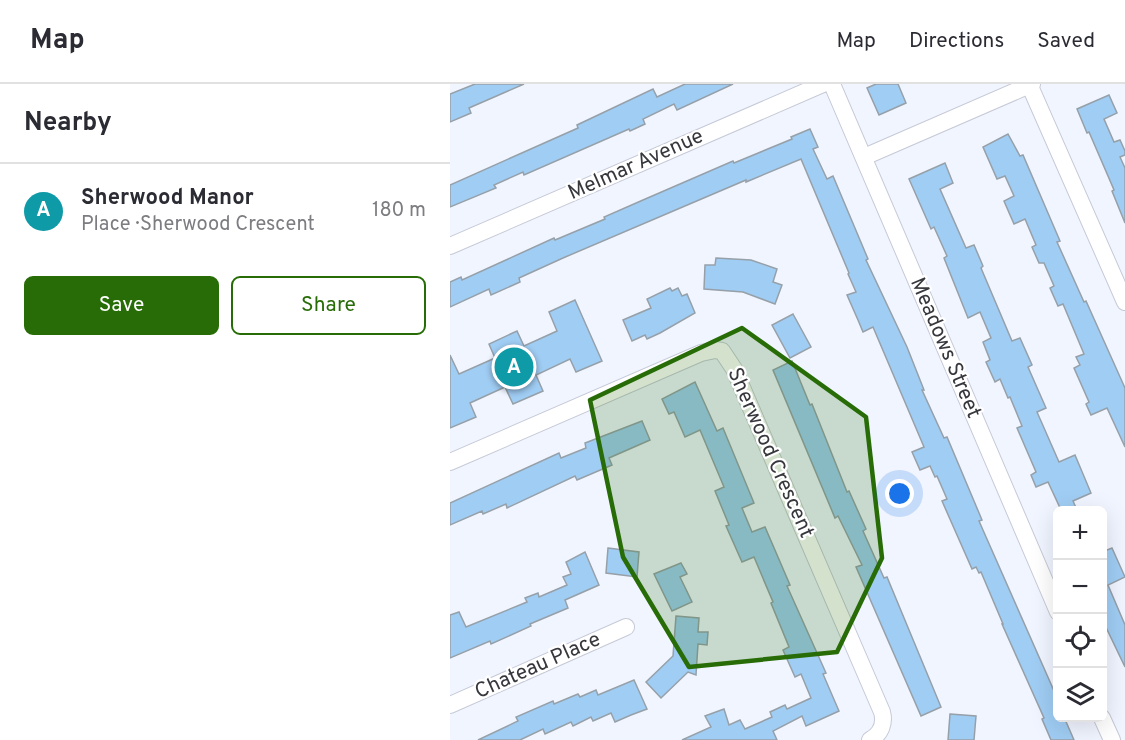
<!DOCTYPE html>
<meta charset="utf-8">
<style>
body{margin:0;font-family:Overpass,sans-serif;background:#f7f7f7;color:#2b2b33}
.controls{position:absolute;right:18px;bottom:18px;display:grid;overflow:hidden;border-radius:9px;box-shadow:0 6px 24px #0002}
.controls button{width:54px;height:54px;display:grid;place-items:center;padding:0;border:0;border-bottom:2px solid #e1e1e2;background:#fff;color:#2b2b33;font:30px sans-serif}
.you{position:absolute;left:450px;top:410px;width:21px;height:21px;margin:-15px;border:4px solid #fff;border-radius:50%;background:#1a73e8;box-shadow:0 0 0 9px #1a73e833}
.badge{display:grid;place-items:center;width:39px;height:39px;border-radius:50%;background:#276c06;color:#fff;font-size:20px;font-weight:700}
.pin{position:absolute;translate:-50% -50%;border:3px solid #fff;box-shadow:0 2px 6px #0006}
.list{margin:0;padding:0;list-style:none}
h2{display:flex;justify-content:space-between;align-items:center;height:78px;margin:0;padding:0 24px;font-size:26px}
h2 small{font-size:20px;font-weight:400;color:#7c7c81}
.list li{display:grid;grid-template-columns:39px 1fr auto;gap:18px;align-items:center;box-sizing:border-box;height:96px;padding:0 24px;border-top:2px solid #e1e1e2}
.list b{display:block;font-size:22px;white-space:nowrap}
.list p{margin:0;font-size:20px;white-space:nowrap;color:#7c7c81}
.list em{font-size:20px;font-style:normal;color:#7c7c81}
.actions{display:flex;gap:12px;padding:18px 24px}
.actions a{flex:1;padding:14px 0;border:2px solid #276c06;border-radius:9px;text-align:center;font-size:21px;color:#276c06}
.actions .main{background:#276c06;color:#fff}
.icon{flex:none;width:33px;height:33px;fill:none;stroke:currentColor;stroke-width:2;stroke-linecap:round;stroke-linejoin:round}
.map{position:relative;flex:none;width:675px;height:656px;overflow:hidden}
header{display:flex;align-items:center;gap:36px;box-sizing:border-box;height:84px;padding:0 30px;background:#fff;border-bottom:2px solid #e1e1e2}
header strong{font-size:28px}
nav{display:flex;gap:33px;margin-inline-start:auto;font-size:21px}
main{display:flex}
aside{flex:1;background:#fff}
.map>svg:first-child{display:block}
.building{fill:#a0cdf4;stroke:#96a0a9;stroke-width:1.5}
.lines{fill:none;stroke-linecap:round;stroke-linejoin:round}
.minor-casing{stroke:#c6cad7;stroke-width:18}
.minor{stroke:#fff;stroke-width:16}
.marked{fill:#276c06;fill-opacity:0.2;stroke:#276c06;stroke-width:4.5;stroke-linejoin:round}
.labels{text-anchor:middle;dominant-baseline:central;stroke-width:4.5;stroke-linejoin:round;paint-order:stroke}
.street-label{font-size:21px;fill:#37383d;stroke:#fff}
</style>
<header>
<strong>Map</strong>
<nav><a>Map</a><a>Directions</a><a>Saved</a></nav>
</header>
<main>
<aside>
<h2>Nearby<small></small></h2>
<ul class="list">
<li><span class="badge" style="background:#0f9aa8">A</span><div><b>Sherwood Manor</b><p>Place · Sherwood Crescent</p></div><em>180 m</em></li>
</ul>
<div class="actions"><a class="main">Save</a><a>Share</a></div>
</aside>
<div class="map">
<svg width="675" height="656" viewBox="0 0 675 656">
<rect width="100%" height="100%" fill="#f1f5ff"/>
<g class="building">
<path d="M25,0h49l-55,24 2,5 -21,9v-28z"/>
<path d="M235,0h48l-56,26 -3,-6 -31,15 2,5 -15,7 -1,-2 -105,46 -1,-3 -29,13 2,3 -46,19v-22l128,-57 -1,-3 76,-36 4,8z"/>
<path d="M426,0h22l8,19 -27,12 -12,-27z"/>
<path d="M659,11l8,18 -13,6 10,23 6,-2 5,11v4l-5,2 5,11v55l-13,-32 2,-1 -25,-58 -2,1 -10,-24z"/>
<path d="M360,45l8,18 -5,2 14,30 6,-3 35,83 -2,1 41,87 17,43h-2l22,48 3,-1 35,83 -3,1 79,179v17h6l10,23h-23l-9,-21 2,-1 -42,-94h1l-22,-52 -2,1 -3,-6 -4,2 -30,-68 5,-2 -10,-23 -2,1 -5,-11 -10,4 -8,-18 12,-5 -51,-120 -10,5 -5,-12 -11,-25 9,-3 -8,-18 1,-1 -48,-114 -55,23v-2l-183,78 -44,20 1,4 -29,13 -2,-6 -39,18v-25l11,-5 1,3 92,-42 1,2 50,-21 -1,-2 39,-17 90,-39 1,2 58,-24 -1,-2z"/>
<path d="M558,50l12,22 3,-1 37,86 -3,1 27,60 2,-1 39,87v59l-18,-39 -16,7 -5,-11 3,-2 -15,-34 6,-3 -4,-8 8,-3 -21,-50 -5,2 -8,-18 4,-2 -10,-23h-5l-7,-16 4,-2 -11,-26 -11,5 -10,-23 10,-5 -9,-20 -8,3 -14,-32z"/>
<path d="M495,79l8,20 -13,6 26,59 8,-3 9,21 -2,2 31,73 8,-3 12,27 -4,2 18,41 -9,4 22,50 16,-7 16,38 -18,8 4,9h-16l-13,-28 -12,5 -5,-12 5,-3 -19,-44 5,-2 -12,-29 -2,1 -8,-19 -5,3 -9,-20 4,-2 -7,-18 8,-4 -11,-26 -12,6 -24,-60 3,-2 -13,-29 -3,2 -22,-50z"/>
<path d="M266,174l35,2 26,9 -4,13 9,3 -7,19 -32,-12 -39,-3 1,-24h10z"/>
<path d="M220,204l2,3 6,-3 4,8 5,-2 8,19 -35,20 -13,6 -2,-4 -13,6 -9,-21 28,-12 -4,-9z"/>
<path d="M125,216l27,61 -26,11 -6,-13 -34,16 7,16 -30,13 -8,-17 -35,16 6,14 -26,11v-73l9,19 36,-16 -6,-14 28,-13 7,15 33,-15 -8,-19z"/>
<path d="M343,230l18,33 -21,11 -18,-33z"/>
<path d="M342,277l18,44 2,-1 35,88 2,-1 17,38 -3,2 21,47 3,-1 54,130 -20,9 -65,-149 6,-2 -24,-49 -3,2 -62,-148z"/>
<path d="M245,298l22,49 6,-3 31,75 -12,5 10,24 13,-5 25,58 -3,1 39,87 -3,1 16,37 -33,15 -4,-10 -29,15 4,9h-95l29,-13 -6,-11 19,-7 5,16 11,-5 5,9 27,-12 -2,-5 15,-7 2,4 24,-11 -10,-24 -6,3 -12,-27 6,-3 -18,-44 2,-1 -19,-45 -12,5 -16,-36 3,-1 -14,-34 9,-4 -24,-57 -15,7 -11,-25 -5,2 -7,-15z"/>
<path d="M192,337l8,19 -41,18 3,7 -35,15 -2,-4 -68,32 -1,-4 -23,10 -1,-3 -32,14v-22l109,-50 2,5 25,-10 -1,-5z"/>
<path d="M158,464l31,4 -2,25 -31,-4z"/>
<path d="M662,464l13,29 -17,8 17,40v42l-23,-48v-67z"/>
<path d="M135,468l14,33 -34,15 3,8 -38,16 1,2 -40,18 -1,-3 -40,17v-43l9,-3 7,15 61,-25 -2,-4 13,-5 1,4 28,-12 -4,-8 8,-3 -5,-12z"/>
<path d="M231,479l6,11 -7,3 12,25 -20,9 -18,-37z"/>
<path d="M226,532l23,2 -1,14h10l-1,13 -9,-1 -2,31 -8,-3 -27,26 -15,-16 27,-26z"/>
<path d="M184,596l13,29 -16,6 -16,7 -4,-9 -18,8 -2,-4 -18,9 -2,-4 -26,12 -2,-5 -23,11h-42l40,-19 -2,-4 37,-16 1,3 24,-10 2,3 16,-7 2,5z"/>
<path d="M500,630l26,2 -2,24h-26z"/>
</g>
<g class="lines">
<g class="minor-casing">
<g id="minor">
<path d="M382,0l226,528"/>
<path d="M579,0l96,218"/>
<path d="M414,73l168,-73"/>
<path d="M0,162l373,-162"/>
<path d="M0,378l251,-109 14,-3 7,1 12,18 148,343c3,11 -1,22 -12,28"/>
<path d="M0,621l176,-78"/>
<path d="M652,634l10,22"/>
</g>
</g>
<use href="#minor" class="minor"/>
</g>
<path class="marked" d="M292,244l124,89 16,141 -45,94 -148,15 -66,-110 -33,-157z"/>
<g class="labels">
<g class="street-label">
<text transform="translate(186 81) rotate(-24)">Melmar Avenue</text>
<text transform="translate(495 264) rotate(67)">Meadows Street</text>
<text transform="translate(320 369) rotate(66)">Sherwood Crescent</text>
<text transform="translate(88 582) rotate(-24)">Chateau Place</text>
</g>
</g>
</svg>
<div class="controls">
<button>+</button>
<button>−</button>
<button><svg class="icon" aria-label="locate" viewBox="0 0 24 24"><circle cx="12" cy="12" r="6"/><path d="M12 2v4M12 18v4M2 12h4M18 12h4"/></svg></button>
<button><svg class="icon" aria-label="layers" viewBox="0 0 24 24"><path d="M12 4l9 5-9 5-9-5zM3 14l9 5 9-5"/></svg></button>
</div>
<div class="you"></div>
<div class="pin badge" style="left:64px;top:283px;background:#0f9aa8">A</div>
</div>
</main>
